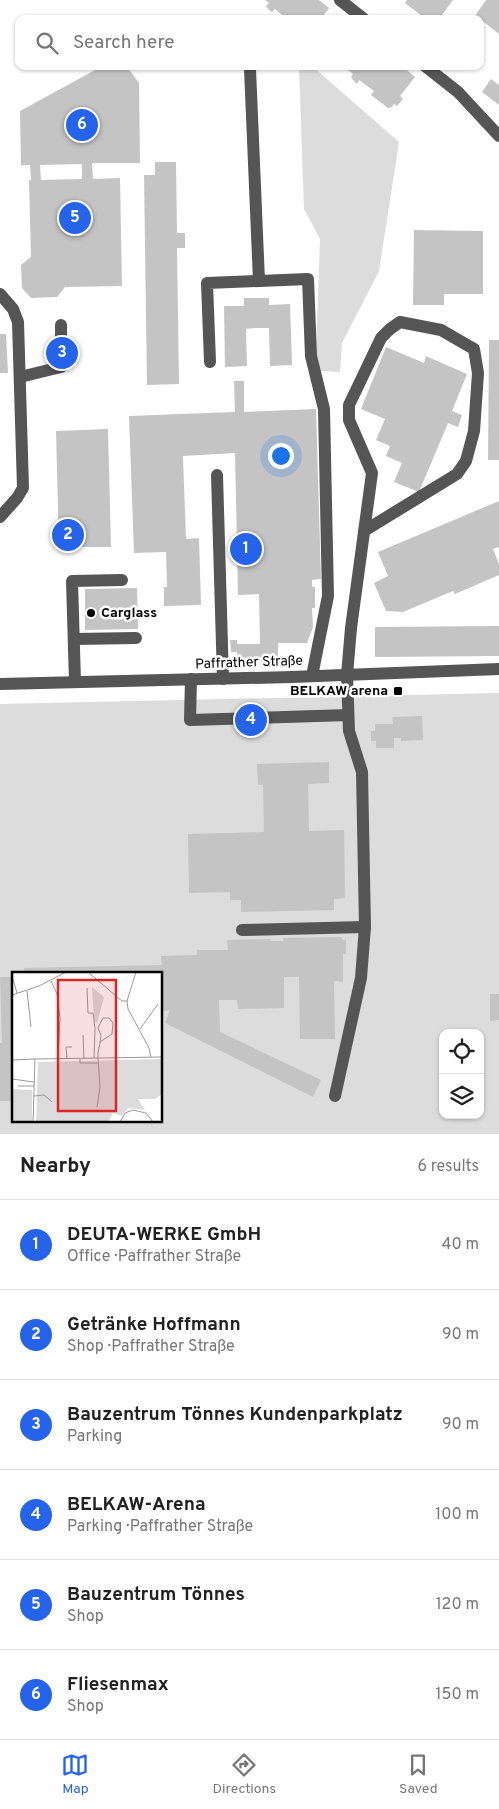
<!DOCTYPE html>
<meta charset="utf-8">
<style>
body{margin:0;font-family:Overpass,sans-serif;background:#f6f6f6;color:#222}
.controls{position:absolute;right:15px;bottom:15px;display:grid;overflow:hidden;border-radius:10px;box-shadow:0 1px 4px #0004}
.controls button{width:45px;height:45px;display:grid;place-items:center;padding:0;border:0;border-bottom:1px solid #e0e0e0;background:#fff;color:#222;font:25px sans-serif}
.you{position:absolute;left:280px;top:455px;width:18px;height:18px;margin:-12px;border:4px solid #fff;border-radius:50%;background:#1a73e8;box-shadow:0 0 0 8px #1a73e833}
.badge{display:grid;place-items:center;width:32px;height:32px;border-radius:50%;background:#2563eb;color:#fff;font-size:16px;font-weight:700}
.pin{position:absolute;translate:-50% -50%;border:2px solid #fff;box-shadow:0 1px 5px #0006}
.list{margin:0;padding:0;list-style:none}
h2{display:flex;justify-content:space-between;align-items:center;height:65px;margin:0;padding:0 20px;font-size:21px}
h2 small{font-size:16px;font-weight:400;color:#767676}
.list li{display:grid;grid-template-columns:32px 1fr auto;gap:15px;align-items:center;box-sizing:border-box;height:90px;padding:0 20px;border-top:1px solid #e0e0e0}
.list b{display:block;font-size:19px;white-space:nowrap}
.list p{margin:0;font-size:16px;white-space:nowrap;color:#767676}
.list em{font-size:16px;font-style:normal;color:#767676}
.icon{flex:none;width:28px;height:28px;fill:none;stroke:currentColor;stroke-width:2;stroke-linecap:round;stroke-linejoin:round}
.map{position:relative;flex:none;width:499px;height:1134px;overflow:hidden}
.search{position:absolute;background:#fff;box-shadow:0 1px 4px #0004;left:15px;right:15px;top:15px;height:55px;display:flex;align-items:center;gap:12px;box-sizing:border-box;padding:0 18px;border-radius:10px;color:#767676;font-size:19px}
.sheet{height:605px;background:#fff}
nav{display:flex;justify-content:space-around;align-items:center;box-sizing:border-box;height:70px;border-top:1px solid #e0e0e0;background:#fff;font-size:14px;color:#767676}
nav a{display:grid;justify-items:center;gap:2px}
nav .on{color:#2563eb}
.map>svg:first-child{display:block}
.green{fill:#dcdcdc;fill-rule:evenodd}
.building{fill:#c4c4c4;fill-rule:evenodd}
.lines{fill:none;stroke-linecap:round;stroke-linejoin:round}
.minor{stroke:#555;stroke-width:12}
.poi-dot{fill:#000;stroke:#fff;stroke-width:2}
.labels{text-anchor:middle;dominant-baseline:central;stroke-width:5;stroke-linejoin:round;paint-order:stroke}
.poi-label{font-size:14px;font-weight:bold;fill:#000;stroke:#fff;text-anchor:start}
.street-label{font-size:14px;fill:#000;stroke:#fff}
.inset-road{fill:none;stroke:#999;stroke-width:1}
.view{fill:#d62828;fill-opacity:0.15;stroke:#d62828;stroke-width:2.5}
.inset-edge{fill:none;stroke:#000;stroke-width:2.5}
</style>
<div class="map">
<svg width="499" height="1134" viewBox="0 0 499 1134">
<rect width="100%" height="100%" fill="#fff"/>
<g class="green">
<path d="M299,66h13l87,76 -20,129 -37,72 -2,29 -19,-1 -5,-17 4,-115 -16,-30z"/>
<path d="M499,693v441h-499v-430zM14,973h147v147h-147zM443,1033h37v82h-37z"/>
</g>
<g class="building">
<path d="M265,0h54l10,8 -8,11h-34l-12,-10 -3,3 -3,-2 -3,-4 3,-3z"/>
<path d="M407,0h46l-14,19h-13l-21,-16z"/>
<path d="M486,0h13v34l-19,-15 -5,-3z"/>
<path d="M343,66h59l13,11 -15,19 3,3 -6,7 -3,-2 -2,3 -4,1 -17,-13 3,-4 -15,-11 -2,4 -4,-4 -2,-3 2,-3z"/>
<path d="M128,68l11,15 1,80h-48l1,16 27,-1 2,108 -57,1 -8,10 -26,1 -9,-10 -1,-23 10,-8 -2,-77h2l-1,-15h-9l-1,-54 77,-42zM82,164v15l-41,1 -1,-15z"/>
<path d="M491,79l8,6v20l-17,-13z"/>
<path d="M155,162h21l1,71h8v15h-8l2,136 -32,1 -3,-210h11z"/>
<path d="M414,230l69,1v63h-39v11h-31z"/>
<path d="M244,298h25v7l21,-1 2,61 -22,1 -1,-38h-15l-8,1 1,37 -22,1 -1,-61h20z"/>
<path d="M0,334h6l2,39h-8z"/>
<path d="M489,340h10v120h-11z"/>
<path d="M386,347l38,16 2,-7 2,1 39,17 -15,37 10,4 -4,12 -10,-4 -29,69 -25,-10 8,-19 -16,-7 4,-10 -14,-6 9,-21 -24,-10z"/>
<path d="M234,381h10v31l72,-3 5,170 -9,1v7h3v21h-3l1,19 -6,16h-29v15l-40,1 -1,-7h-6l-1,-12h7v4h23l-1,-50 -21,1 -3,-142 -52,3 3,83 13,-1 2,67 -37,1v-19h3l-1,-35 -32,1 -5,-137 106,-4z"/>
<path d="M108,429l3,118h-52l-3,-116z"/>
<path d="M499,501v46l-6,2 6,15v11l-44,19 -2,-3 -50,21 -17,-1 -12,-28 14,-7 -10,-24z"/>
<path d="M137,588l1,41 -53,1v-41z"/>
<path d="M499,626v30l-124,1v-30z"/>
<path d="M422,716l1,24 -22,1v-3h-7v10h-18v-7h-5v-10h4v-7h18l-1,-7z"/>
<path d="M329,762v21l-21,1 1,47 35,-1 1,68 -11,1v11l-93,2v-12h-11v-8l-41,1 -1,-59 76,-2 -1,-47h-5l-1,-21z"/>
<path d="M342,937v3h4v14h-3v28l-9,-1 1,58h-35l-1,-62h-15v31l-46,1 -1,-9h-18l1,32 101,48 -8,17 -148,-74 5,-13 -7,1 -2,-4v-34h-136l-1,-5 138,-3 -1,-9 36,-1v-5h31l-1,-10 44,-1 -1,2h13v-3z"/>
<path d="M0,977h14v124h-14v-58h2z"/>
<path d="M490,994h9v26l-9,1z"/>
</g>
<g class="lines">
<g class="minor">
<path d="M340,0l24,19"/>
<path d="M425,66l33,26 41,44"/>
<path d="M250,69l9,212 49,-2 3,77 13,53 4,187 -16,80"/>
<path d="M0,294l13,15 5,13 5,166 -6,10 -17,19"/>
<path d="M210,362l-3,-79 52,-2"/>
<path d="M20,377l41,-10v-42"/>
<path d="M217,475l6,204"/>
<path d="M74,639l62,-1"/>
<path d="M191,679l-1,41 158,-5"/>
<path d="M75,682l-3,-101 50,-1"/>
<path d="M0,684l292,-7 207,-8"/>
<path d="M242,930l123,-3"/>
<path d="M335,1096l26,-118 4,-51 -3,-155 -13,-41 -2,-56 4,-47 21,-155 -23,-53v-15l32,-67 9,-9 10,-7 41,8 33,19 4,24 -4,58 -8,30 -9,13 -93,57"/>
</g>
</g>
<g class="poi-dot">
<circle cx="91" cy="613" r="5"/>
<rect x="393" y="686" width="10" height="10" rx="2.5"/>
</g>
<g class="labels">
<g class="poi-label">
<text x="101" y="613">Carglass</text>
<text x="388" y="691" text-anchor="end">BELKAW arena</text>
</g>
<g class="street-label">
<text transform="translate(249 663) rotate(-2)">Paffrather Straße</text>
</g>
</g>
<g transform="translate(12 972)">
<rect width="150" height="150" fill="#fff"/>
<path d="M80,15l12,10 -7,26 -3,-2zM150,87v35l-7,5h-17l7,11 -16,-2 -8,8 -8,-3 -5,9h-72l2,-60zM0,117l20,1v32h-20z" fill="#dcdcdc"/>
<path class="inset-road" d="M124,0l-9,29 1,8 21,39 2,9M77,1l33,28h5M0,4l5,17M39,9l6,13 3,24 -2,41M75,16l1,25h5l2,15 -1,30M15,19l4,36M0,23l27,-9 27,-14M128,57l18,-25M71,63l1,24M23,87l127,-2M55,87l-1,-12h6M68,87v4h18M0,88l23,-1 -2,63M0,107l22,3M6,114h16M22,124l10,-1 8,7M85,135l3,-20 -2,-29v-5l2,-10 1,-8 -3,-7 5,-10h6l4,5 -1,11 -12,8M108,150l5,-9 8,-3 13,3 7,9"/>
<path class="view" d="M46,8h58v131h-58z"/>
<rect width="150" height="150" class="inset-edge"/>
</g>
</svg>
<div class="controls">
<button><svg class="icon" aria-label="locate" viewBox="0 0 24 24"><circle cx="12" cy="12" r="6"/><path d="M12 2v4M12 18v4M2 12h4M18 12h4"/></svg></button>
<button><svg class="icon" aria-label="layers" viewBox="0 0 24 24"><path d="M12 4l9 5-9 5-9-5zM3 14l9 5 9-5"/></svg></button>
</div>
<div class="you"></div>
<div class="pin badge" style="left:246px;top:549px">1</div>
<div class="pin badge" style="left:68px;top:535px">2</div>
<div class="pin badge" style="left:62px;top:353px">3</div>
<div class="pin badge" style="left:251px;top:720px">4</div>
<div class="pin badge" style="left:75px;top:218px">5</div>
<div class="pin badge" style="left:82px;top:125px">6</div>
<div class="search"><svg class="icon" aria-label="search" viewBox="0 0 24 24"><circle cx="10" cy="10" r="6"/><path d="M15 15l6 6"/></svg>Search here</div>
</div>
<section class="sheet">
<h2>Nearby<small>6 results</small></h2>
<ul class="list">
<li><span class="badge">1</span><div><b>DEUTA-WERKE GmbH</b><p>Office · Paffrather Straße</p></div><em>40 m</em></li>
<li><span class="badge">2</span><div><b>Getränke Hoffmann</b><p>Shop · Paffrather Straße</p></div><em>90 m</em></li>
<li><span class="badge">3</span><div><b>Bauzentrum Tönnes Kundenparkplatz</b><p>Parking</p></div><em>90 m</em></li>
<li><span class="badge">4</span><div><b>BELKAW-Arena</b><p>Parking · Paffrather Straße</p></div><em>100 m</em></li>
<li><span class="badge">5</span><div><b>Bauzentrum Tönnes</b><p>Shop</p></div><em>120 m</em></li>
<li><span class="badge">6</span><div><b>Fliesenmax</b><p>Shop</p></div><em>150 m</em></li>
</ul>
</section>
<nav>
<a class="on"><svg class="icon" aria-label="map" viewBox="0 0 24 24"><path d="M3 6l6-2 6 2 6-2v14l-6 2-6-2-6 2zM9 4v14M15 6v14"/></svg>Map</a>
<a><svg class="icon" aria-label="directions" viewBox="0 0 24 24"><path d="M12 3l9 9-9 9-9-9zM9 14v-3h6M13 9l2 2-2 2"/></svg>Directions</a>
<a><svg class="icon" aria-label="saved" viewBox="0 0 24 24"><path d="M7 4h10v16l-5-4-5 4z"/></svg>Saved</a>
</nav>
